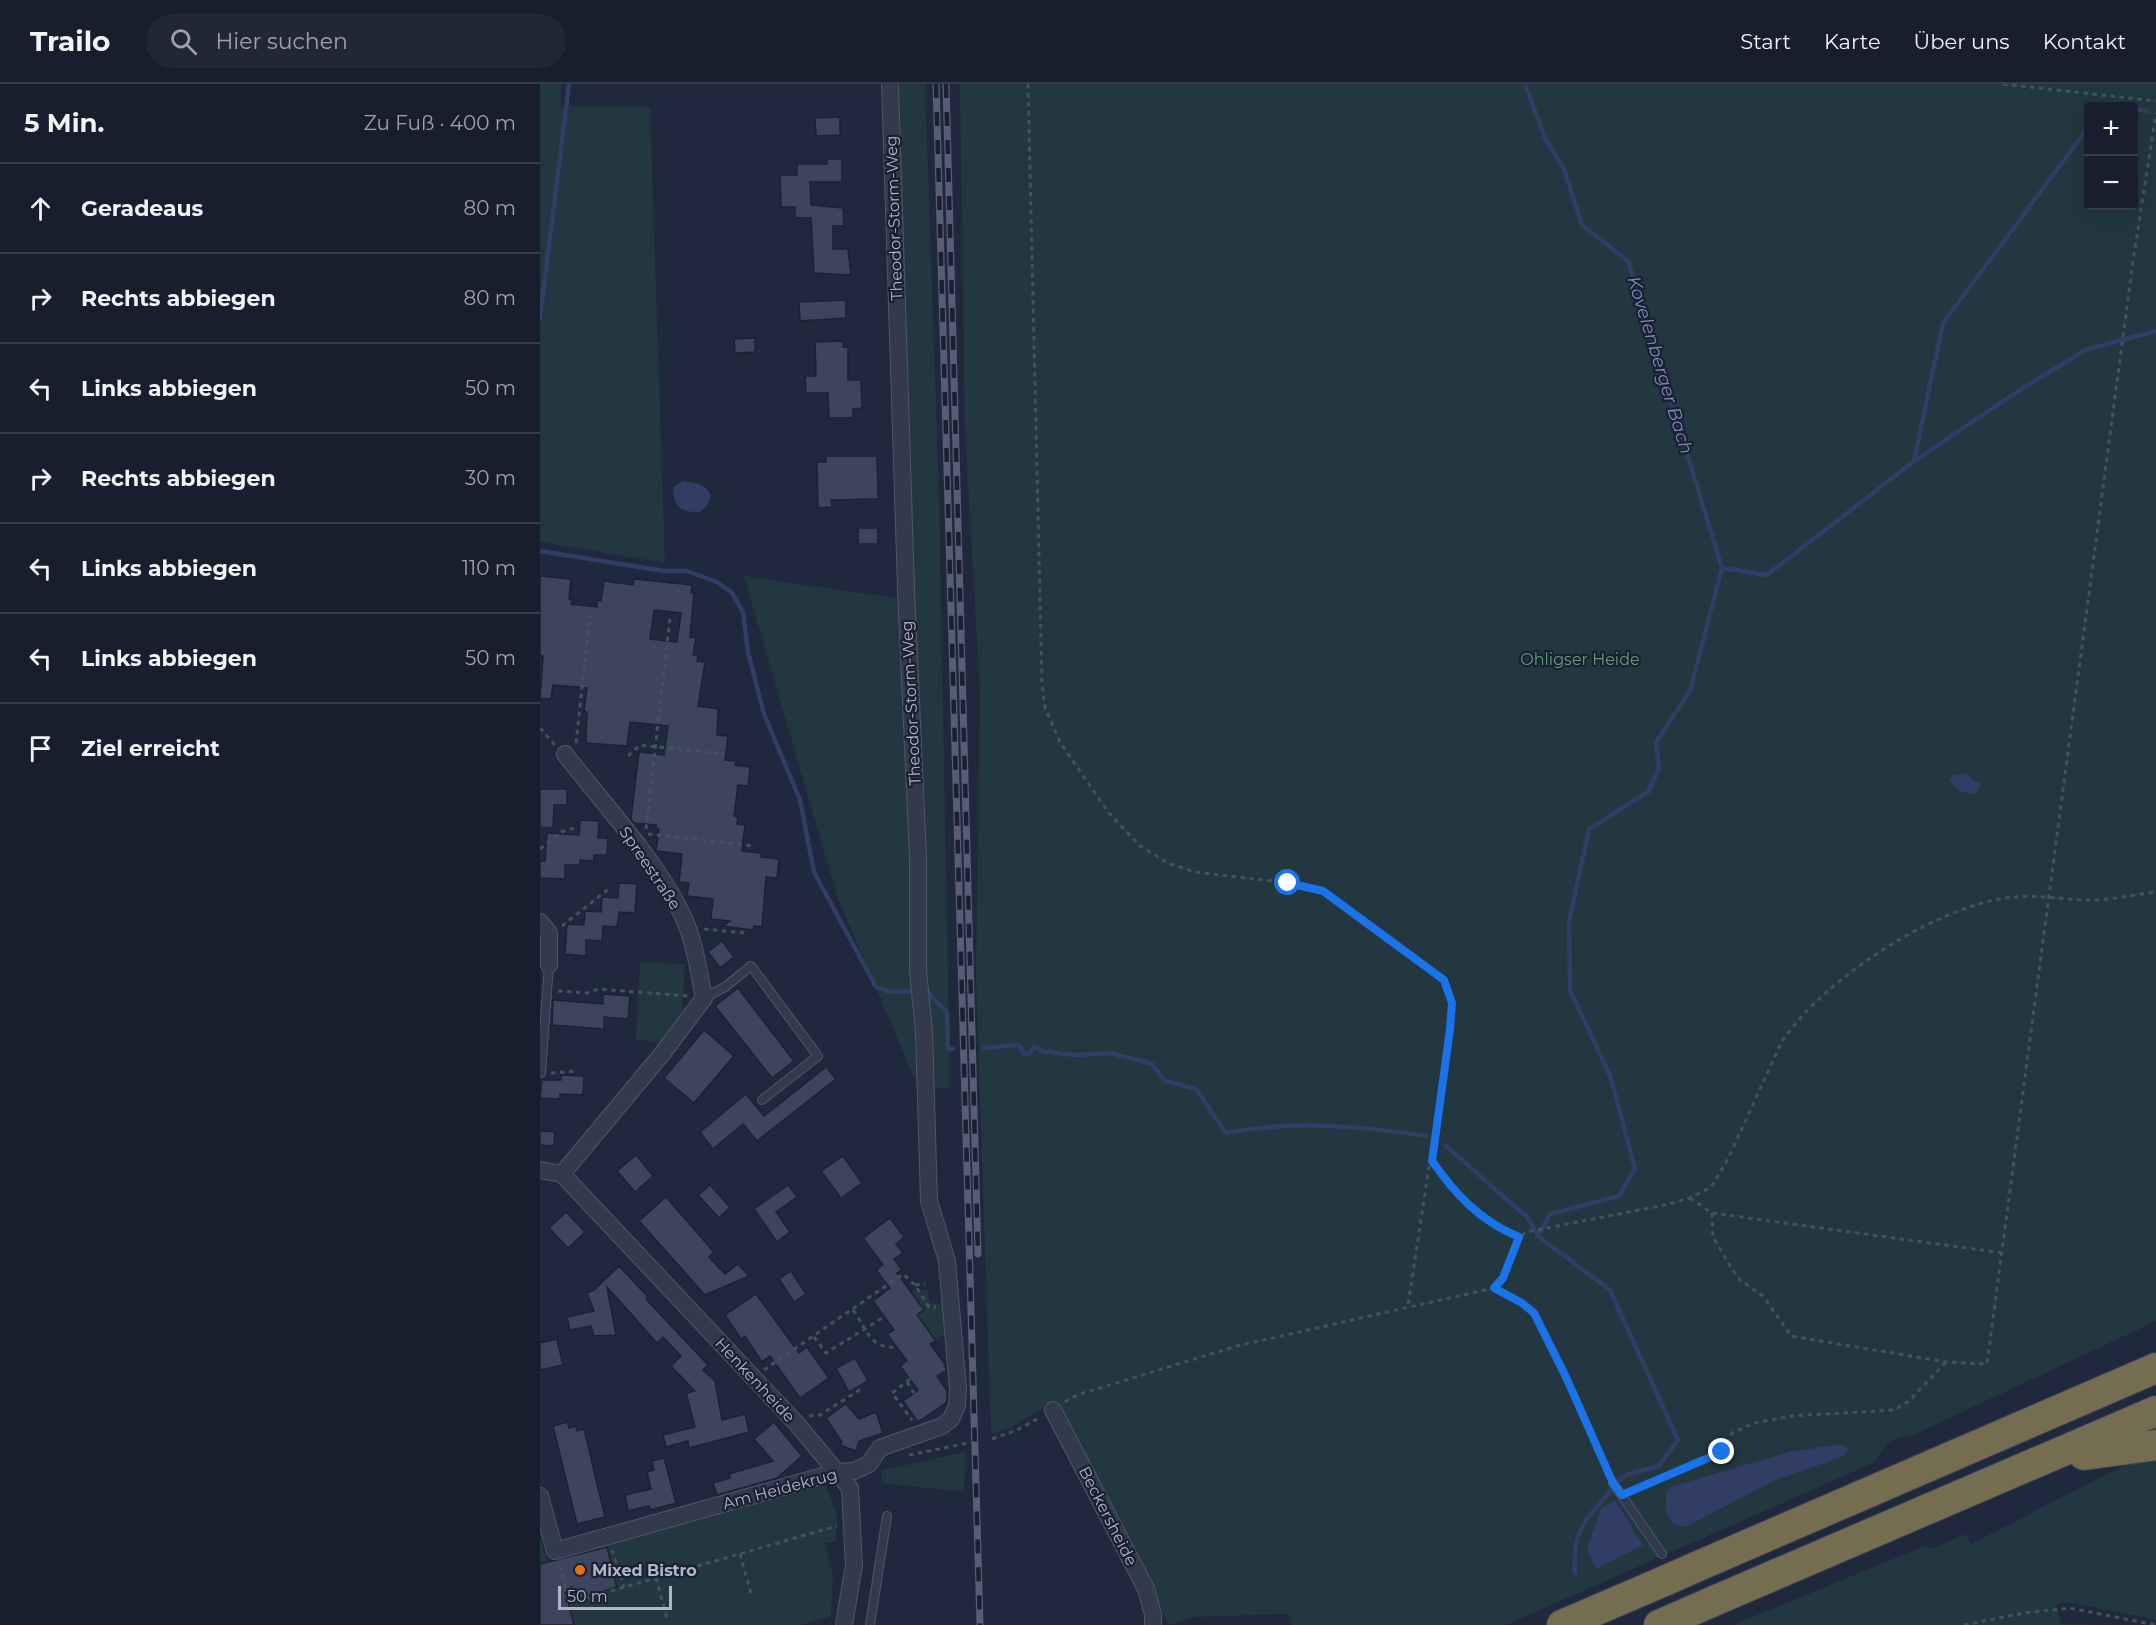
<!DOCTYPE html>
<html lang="de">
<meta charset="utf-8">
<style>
body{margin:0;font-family:Montserrat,sans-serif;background:#212736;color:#f1f3f6}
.controls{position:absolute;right:18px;top:18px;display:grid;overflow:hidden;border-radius:6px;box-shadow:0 6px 24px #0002}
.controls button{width:54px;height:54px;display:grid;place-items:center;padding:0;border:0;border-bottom:2px solid #363c4a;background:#181e2e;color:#f1f3f6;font:30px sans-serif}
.scale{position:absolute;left:18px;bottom:15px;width:114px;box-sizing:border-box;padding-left:6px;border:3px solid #b0b5c9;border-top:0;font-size:16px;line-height:21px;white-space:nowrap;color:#b0b5c9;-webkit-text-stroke:4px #1a2032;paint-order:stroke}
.stop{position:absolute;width:18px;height:18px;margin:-14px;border:4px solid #1a73e8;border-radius:50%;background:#fff}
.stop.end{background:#1a73e8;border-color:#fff;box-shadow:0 2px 6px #0008}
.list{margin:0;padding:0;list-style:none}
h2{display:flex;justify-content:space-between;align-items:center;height:78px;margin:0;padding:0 24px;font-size:26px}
h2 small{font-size:20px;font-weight:400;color:#9fa2aa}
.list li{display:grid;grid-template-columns:39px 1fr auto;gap:18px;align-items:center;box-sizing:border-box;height:90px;padding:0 24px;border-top:2px solid #363c4a}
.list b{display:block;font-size:22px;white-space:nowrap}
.list em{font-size:20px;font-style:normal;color:#9fa2aa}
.icon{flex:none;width:33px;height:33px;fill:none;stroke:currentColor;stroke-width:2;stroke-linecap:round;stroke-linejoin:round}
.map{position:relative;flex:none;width:1616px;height:1541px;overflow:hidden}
header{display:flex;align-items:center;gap:36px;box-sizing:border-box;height:84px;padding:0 30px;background:#181e2e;border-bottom:2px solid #363c4a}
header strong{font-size:28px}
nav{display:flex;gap:33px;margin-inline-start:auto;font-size:21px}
.search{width:420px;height:54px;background:#212736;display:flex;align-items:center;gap:15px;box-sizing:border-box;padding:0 21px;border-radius:33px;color:#9fa2aa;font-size:22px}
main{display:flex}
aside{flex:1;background:#181e2e}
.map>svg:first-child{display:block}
.green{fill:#22373f;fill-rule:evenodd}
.water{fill:#313d64}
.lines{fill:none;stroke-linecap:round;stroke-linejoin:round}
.stream{stroke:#313d64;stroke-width:4.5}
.building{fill:#3c445e;stroke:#1c2234;stroke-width:1.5;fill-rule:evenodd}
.service-casing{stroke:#505568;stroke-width:10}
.minor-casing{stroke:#505568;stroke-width:18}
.motorway-casing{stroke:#3d4255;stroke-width:32}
.path{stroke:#40545c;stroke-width:3;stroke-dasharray:4.5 4.5;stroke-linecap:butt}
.service{stroke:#343a4e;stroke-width:8}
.minor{stroke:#343a4e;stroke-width:16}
.motorway{stroke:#756d50;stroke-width:30}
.rail-casing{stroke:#565d75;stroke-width:7}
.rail{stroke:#1a2032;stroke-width:4.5;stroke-dasharray:14;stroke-linecap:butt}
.motorway-bridge-casing{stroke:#3d4255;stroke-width:32;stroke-linecap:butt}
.motorway-bridge{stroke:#756d50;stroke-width:30}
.route{stroke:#1a73e8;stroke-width:8}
.food-dot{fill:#e8710a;stroke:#1a2032;stroke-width:2}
.labels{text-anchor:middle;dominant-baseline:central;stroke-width:4.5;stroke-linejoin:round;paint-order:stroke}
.street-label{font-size:16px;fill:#b0b5c9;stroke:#1a2032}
.park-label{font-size:16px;fill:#649d7b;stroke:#1a2032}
.poi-label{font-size:16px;font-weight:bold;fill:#b0b5c9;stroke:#1a2032;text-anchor:start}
.water-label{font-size:18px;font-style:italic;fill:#7c8bb8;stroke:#1a2032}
</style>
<header>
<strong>Trailo</strong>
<div class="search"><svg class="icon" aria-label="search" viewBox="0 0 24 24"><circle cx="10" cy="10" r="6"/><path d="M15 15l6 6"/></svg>Hier suchen</div>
<nav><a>Start</a><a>Karte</a><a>Über uns</a><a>Kontakt</a></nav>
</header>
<main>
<aside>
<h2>5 Min.<small>Zu Fuß · 400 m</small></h2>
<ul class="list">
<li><svg class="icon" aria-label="ahead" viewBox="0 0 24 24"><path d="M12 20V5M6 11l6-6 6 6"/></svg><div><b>Geradeaus</b></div><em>80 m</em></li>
<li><svg class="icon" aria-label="right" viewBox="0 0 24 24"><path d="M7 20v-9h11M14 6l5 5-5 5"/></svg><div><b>Rechts abbiegen</b></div><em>80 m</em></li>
<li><svg class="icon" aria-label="left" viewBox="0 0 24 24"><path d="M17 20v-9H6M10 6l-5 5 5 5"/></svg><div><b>Links abbiegen</b></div><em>50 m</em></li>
<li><svg class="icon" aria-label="right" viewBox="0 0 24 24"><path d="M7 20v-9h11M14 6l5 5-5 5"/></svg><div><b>Rechts abbiegen</b></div><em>30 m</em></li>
<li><svg class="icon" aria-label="left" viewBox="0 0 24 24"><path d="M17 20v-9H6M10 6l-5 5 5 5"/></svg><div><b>Links abbiegen</b></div><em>110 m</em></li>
<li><svg class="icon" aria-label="left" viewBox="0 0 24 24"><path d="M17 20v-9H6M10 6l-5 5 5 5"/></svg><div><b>Links abbiegen</b></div><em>50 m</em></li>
<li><svg class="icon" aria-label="arrive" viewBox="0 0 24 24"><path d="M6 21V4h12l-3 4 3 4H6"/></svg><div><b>Ziel erreicht</b></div></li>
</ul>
</aside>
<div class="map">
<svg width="1616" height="1541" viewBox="0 0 1616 1541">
<rect width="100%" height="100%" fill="#20283e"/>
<g class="green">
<path d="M0,0h21v22l89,1 15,456 -125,-21z"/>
<path d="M359,0h26l14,410 11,594 -32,-1 -81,-191 -93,-320 152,22 17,-1z"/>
<path d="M420,0h1196v1237l-249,117 -3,-2 -15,6 -16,21 -367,162h-214l-3,-11 -95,3 -25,8 -116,-223 -43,26 -19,6 -15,-458 4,-283 -15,-261zM1548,22h46v100h-46zM1300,1360l2,13 -66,23 -95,47z"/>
<path d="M100,878l45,2 -3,49 -19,29 -27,-2z"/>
<path d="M387,1205l3,15 14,-1 2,30 -10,8 -19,-26 7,-5 -13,-18z"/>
<path d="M426,1368l-2,40 -83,-9 1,-13z"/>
<path d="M1616,1373v163l-83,-17 -17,1 5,20 46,1h-374l192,-79 9,2 31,-14 6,10 154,-79z"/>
<path d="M286,1401l11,31 -1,26 -11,1 8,32 -2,41 -30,9h-261v-89l7,26z"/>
</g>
<g class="water">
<path d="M142,397c14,2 22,2 29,14l-4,11 -7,6c-19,1 -26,-5 -27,-24z"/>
<path d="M1427,689l4,6 10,5 -5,10 -16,-2 -10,-11 2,-5z"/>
<path d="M1301,1360l7,5 -6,8 -66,23 -89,46c-21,3 -23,-20 -21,-35l7,-5 116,-34z"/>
<path d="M1075,1416l28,45 -47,24 -9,-20 14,-41z"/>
</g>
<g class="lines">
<g class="stream">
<path d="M985,0l20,54 19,31 18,56 46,36 94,307"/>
<path d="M1564,22h6"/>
<path d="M1594,25l13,2"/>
<path d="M0,234l29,-234"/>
<path d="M1374,377l29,-138 145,-195"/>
<path d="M0,467l124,20h23l30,11 15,11 11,19 5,40 16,62 36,86 14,72 62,115 14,5 21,-1"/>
<path d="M388,909l19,19 1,37h5"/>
<path d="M444,964l35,-3 5,9 6,-1 4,-7 8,5 32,4 37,-2 41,11 13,17 31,8 30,44c67,-13 133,-7 200,3"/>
<path d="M906,1062l82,72 10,18 72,54 68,150 -19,26 -31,8 -9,6"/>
<path d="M998,1152l12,-22 69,-18 16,-27 -24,-91 -41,-88 -1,-68 20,-93 59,-37 11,-23 -3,-27 34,-51 32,-123 45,7 146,-113 93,-63 79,-49 71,-19"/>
<path d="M1035,1489c-3,-42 9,-51 35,-82"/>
</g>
</g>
<g class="building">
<path d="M300,33v18l-24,1 -1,-18z"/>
<path d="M287,75h15v23h-32l1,23 32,3 1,18h-11v23h15l3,26 -37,-2 -3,-55h-16v-11h-14l-1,-32h17v-11h30z"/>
<path d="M306,216v18l-46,3 -1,-19z"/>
<path d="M215,254v14l-20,1 -1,-14z"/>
<path d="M303,257v6h5v33h13l1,28 -9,1v9h-24l-1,-25h-22l-1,-17h11l-1,-34z"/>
<path d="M286,372h51l1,43 -47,1 1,7 -14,1 -1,-46h9z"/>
<rect x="318" y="444" width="20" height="16"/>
<path d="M0,492l31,3 -2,20h3l-1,5 26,3v-7l4,1 3,-20 29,4 1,-6 58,6 -1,8h3l-4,44 6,1 -3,17h5l-1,6 8,1 -7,44 20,3 -1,26 11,1 -3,24 11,1 -1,4 15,2 -2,19 -10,-1 -4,31 4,1 -1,7 8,1 -3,26 19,2v4l18,2 -2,19 -11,-1 -4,50 -8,-1 -1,4 -30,-4 7,-5 -19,-2 2,-20 -26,-3 2,-13 -10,-1 3,-28 -26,-3 3,-22 -3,-1v-3l-22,-2 -3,-4 8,-67 25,3 4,-29 -38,-4 -3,24 -41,-3 1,-31 -3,-1 3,-23 -34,-3 -2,14 -11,-1 3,-42h-3zM114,526l27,3 -4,29 -27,-3z"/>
<path d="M0,705h27v16h-13l-1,23 -13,-1z"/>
<path d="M40,736l19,1 -1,17h10l-1,17h-13v6l-14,-1v5h-15v14l-25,-1v-17h5l2,-28 32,2z"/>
<path d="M79,799l18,1 -2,29 -16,-1 -2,15 -14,-1 -1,15 -16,-1v16l-21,-2 2,-30 17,1 1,-14 16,1 1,-15 16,1z"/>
<path d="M182,857l12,16 -14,11 -12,-16z"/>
<path d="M198,904l56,73 -22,17 -57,-72z"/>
<path d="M63,910l27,2 -2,23 -24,-2v12l-52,-4 1,-25 50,4z"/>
<path d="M164,946l30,26 -40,47 -30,-25z"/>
<path d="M286,983l10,12 -79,62 -14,-17 -30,25 -13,-17 46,-38 18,22z"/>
<path d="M21,991l23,1 -1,19 -23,-1v5l-20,-1 2,-18h19z"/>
<path d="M0,1047l15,1 -1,14 -14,-1z"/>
<path d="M96,1071l17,21 -18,16 -18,-21z"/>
<path d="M303,1072l19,27 -21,15 -20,-27z"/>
<path d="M170,1101l20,22 -11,11 -21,-23z"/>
<path d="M248,1101l9,12 -21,15 14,20 -13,10 -23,-33z"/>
<path d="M126,1113l48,55 -5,5 16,17 13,-10 11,12 -44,19 -66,-74z"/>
<path d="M26,1128l19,20 -17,16 -19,-20z"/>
<path d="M350,1134l14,19 -8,7 7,9 -9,6 8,11 -5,3 27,37 -7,5 19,26 -6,3 15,20 1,7 -9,5 10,15v11l-29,20 -15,-21 15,-11 -18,-24 7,-5 -20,-27 7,-4 -21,-29 17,-13 -14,-18 7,-5 -20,-27z"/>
<path d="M79,1182l29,31 -2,2 62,66 -5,5 12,11 7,39 23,-6 4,18 -60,16 -1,-7 -22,6 -3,-12 32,-8 -9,-34 9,-2 -24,-25 10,-10 -18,-19 -6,6 -50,-56 9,48 -22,1 -3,-10 -21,4 -3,-13 27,-6 -7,-18 7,-3z"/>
<path d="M251,1187l15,23 -12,8 -15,-23z"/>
<path d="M216,1210l43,59 8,-6 22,31 -29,20 -30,-42 -8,6 -17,-26 -4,3 -16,-24z"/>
<path d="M17,1255l6,26 -23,5v-27z"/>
<path d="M315,1274l13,23 -19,11 -13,-24z"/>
<path d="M306,1320l13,15 17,-7 7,21 -24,8 -3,10 -16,-6 2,-3 -16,-24z"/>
<path d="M27,1338l2,6 7,-2 1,5 7,-2 21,88 -28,7 -24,-98z"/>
<path d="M234,1338l28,34 -25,22 -60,17 -4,-12 17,-5 -1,-4 44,-13 -19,-22z"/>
<path d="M124,1374l12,45 -26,7 -1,-4 -21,5 -3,-16 26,-6 -4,-17 7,-2 -2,-9z"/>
<path d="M67,1463l10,40 -49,15 6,23h-34v-61z"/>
</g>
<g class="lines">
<g class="service-casing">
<g id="service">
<path d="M164,914l21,-11 26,-21 67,90 -56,44"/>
<path d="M1,989l8,-108"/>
<path d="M1073,1399l49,71"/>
<path d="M330,1541l17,-109"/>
</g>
</g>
<g class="minor-casing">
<g id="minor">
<path d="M0,838l9,11v32"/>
<path d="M0,1086l22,4 235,250 53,64 4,77 -10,60"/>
<path d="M22,1090l100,-120 42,-56c-5,-24 -8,-50 -17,-72 -22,-57 -84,-122 -122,-172"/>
<path d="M513,1326l93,179 7,25v11"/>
<path d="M0,1412l15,55 282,-79 17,-1 15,-7 11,-16 62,-22 9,-7 6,-13 1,-17 -11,-128 -18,-60 -5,-170 -6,-61v-112l-12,-269 -16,-505"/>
</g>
</g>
<g class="motorway-casing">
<g id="motorway">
<path d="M1544,1371l72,-10"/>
<path d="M1156,1483l460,-199"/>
<path d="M1174,1517l442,-190"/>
<path d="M1022,1541l100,-43"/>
<path d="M1119,1541l23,-10"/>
</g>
</g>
<g class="path">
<path d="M488,0l14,600 3,24 15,34 48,70 32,34 28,17 27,9 93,11 35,8 121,89 8,23 -2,26 -42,276"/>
<path d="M1463,0l153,17"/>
<path d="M0,644l15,17"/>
<path d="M36,659l14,-128"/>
<path d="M88,672l12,-11 84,9"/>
<path d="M106,745l24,-211"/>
<path d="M108,750l106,12"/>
<path d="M0,765l21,-17 13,-4"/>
<path d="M22,842l49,-39"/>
<path d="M164,845l42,4"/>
<path d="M18,907l29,2 11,-4 90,7"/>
<path d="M11,989l26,-2"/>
<path d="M893,1079c23,33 48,58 86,74"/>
<path d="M1150,1114l22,15 291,40"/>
<path d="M1172,1129l1,24 19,32 8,11 23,16 28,40 155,26 41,2 146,-1103 23,-148"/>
<path d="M375,1201l10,-1"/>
<path d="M954,1204l28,15 12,10 32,64 42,97"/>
<path d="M313,1226c14,19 17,40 44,37"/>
<path d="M274,1253l12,16 58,-36"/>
<path d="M224,1286l139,-96 12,11 14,22h7"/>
<path d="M370,1295l-18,14 20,27"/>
<path d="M367,1298l7,11"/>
<path d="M525,1318l12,-7 160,-49 257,-58c17,-15 15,-43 32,-56l139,-27 25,-7 21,-11 17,-28 53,-116c40,-62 152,-135 225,-145 31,-5 61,3 91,2 20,-1 40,-6 59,-8"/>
<path d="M269,1332l11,-1 41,-26 -1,-3"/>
<path d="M452,1355l25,-9 22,-12"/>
<path d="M369,1371l59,-12"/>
<path d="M1092,1407l90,-39 10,-19 22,-10 38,-7 102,-6 15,-9 37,-39"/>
<path d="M72,1466l12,37"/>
<path d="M200,1470l12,43"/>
<path d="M20,1482l7,27 9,-3 3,10 258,-74"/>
<path d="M116,1494l11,40"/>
<path d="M1424,1541l60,-12 46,-5 86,17"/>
</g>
<use href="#service" class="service"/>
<use href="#minor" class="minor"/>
<use href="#motorway" class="motorway"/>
<g class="rail-casing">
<g id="rail">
<path d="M396,0l44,1541"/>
<path d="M406,0l32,1170"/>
</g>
</g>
<use href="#rail" class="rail"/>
<g class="motorway-bridge-casing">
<g id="motorway-bridge">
<path d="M1122,1498l34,-15"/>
<path d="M1142,1531l32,-14"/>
</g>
</g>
<use href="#motorway-bridge" class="motorway-bridge"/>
</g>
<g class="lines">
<path class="route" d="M748,799l35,8 121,89 8,23 -2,26 -18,132c24,34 48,60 87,76l-16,41 -9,10 28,15 12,10 32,64 47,106 9,12 100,-43"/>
</g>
<circle class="food-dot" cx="40" cy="1486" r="6"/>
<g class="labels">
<g class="street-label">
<text transform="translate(354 134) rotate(-92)">Theodor-Storm-Weg</text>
<text transform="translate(371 619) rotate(-93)">Theodor-Storm-Weg</text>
<text transform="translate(110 784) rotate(56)">Spreestraße</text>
<text transform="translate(215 1296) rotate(47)">Henkenheide</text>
<text transform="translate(240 1405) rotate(-15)">Am Heidekrug</text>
<text transform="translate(568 1432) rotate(63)">Beckersheide</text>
</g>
<g class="park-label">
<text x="1040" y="575">Ohligser Heide</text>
</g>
<g class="poi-label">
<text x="52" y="1486">Mixed Bistro</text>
</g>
<g class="water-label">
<text transform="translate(1120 281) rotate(73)">Kovelenberger Bach</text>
</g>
</g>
</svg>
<div class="controls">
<button>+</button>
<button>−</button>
</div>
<div class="scale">50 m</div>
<div class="stop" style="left:748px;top:799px"></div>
<div class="stop end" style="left:1182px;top:1368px"></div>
</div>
</main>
